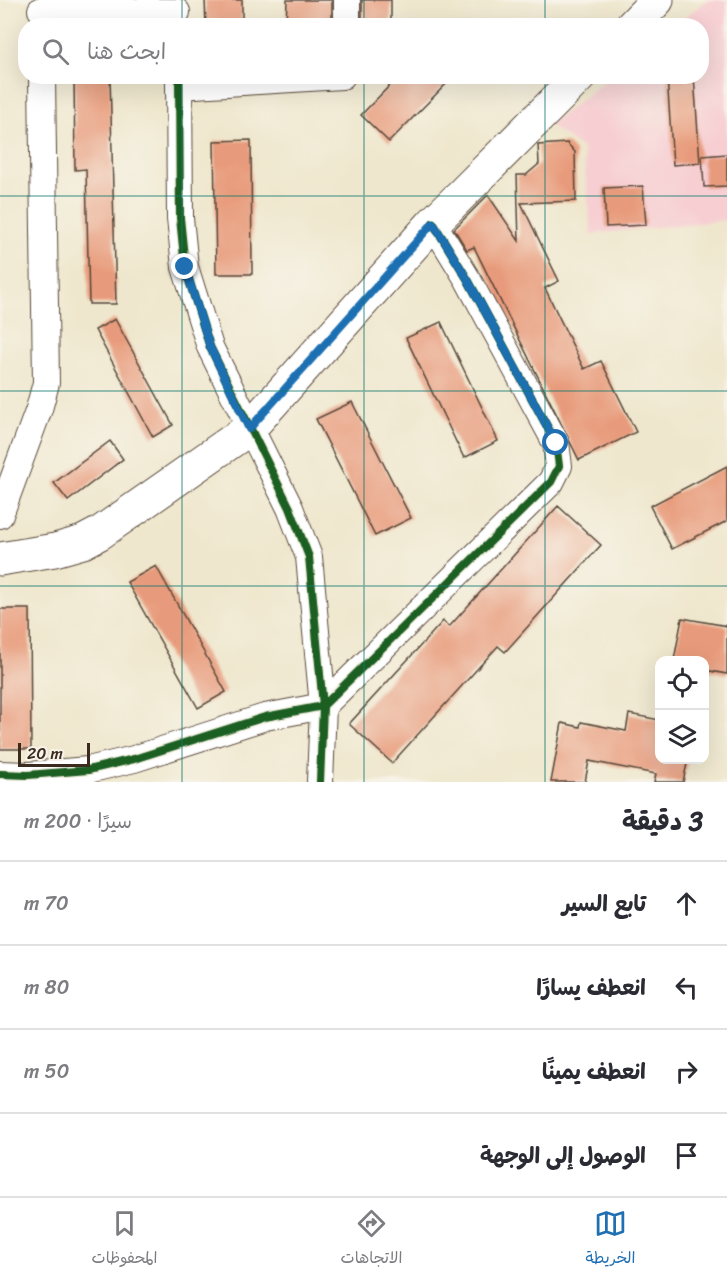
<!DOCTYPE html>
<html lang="ar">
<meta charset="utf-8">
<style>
body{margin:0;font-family:Sriracha,"Playpen Sans Arabic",sans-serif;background:#f2f2f3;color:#2b2b33;direction:rtl}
.controls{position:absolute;right:18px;bottom:18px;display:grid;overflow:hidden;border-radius:12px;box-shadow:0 6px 24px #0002}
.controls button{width:54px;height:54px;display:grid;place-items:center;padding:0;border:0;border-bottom:2px solid #e1e1e2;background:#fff;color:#2b2b33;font:30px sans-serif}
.scale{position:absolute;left:18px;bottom:15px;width:72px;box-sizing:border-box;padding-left:6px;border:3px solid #3b2a1e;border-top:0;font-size:16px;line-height:21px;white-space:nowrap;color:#3b2a1e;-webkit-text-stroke:4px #f7f3e8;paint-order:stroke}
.stop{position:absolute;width:18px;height:18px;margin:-14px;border:4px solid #1f6fb2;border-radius:50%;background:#fff}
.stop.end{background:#1f6fb2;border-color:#fff;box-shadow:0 2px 6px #0008}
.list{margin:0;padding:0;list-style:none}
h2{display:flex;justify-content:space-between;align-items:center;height:78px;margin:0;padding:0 24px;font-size:26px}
h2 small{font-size:20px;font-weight:400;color:#7c7c81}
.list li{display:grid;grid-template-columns:39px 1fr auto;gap:18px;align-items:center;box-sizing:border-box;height:84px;padding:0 24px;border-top:2px solid #e1e1e2}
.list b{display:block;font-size:22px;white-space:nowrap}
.list em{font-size:20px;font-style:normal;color:#7c7c81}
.icon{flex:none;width:33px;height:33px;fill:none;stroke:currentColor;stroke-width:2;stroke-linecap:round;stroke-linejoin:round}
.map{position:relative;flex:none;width:727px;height:782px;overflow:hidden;direction:ltr}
.search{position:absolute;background:#fff;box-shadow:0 6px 24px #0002;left:18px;right:18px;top:18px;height:66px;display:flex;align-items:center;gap:15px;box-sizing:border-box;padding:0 21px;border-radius:24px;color:#7c7c81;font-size:22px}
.sheet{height:414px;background:#fff}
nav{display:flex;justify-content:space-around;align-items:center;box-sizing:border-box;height:84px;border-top:2px solid #e1e1e2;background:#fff;font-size:16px;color:#7c7c81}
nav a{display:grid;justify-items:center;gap:3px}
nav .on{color:#1f6fb2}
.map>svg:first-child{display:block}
.built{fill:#f7cfd3}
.building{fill:#e89b7c}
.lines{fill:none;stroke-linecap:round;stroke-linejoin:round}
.minor-casing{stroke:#564638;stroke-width:28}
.secondary-casing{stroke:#564638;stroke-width:35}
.minor{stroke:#fff;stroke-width:26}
.secondary{stroke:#fff;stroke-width:33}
.cycleway-casing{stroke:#f7f3e8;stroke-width:11}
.cycleway{stroke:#1b5e20;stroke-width:8}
.route{stroke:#1f6fb2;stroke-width:8}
.grid{fill:none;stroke:#0f766e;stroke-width:1.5;stroke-opacity:0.55}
</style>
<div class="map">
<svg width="727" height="782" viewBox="0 0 727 782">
<rect width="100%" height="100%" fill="#f7f3e8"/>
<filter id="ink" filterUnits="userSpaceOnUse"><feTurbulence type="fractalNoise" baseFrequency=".0167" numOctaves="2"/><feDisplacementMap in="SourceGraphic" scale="12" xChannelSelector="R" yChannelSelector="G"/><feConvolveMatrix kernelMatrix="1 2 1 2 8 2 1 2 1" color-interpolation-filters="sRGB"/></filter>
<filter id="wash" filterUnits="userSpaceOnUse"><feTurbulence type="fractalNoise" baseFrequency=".008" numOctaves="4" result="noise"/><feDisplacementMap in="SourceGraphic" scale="24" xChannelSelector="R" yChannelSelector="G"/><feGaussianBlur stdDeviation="1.35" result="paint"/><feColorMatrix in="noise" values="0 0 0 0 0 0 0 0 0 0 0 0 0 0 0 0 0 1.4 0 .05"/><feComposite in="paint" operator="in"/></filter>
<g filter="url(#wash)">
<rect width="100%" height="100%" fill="#efe7cd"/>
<path class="built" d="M707,0h20v220l-136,14 -8,-85 -34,-24 61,-48 92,-1v-50l-28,-1z"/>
<g id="blocks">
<g class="building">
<path d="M205,0h37v26h-36z"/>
<path d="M287,0h45v26h-46z"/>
<rect x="362" y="0" width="29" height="26"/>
<path d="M74,76h36l6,228h-27l-3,-135 -11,1z"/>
<path d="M399,76h55l-65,66 -28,-27z"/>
<path d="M667,76h27l6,87 -27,2z"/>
<path d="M251,140l1,134h-36l-2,-133z"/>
<path d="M567,143l8,9 1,49 -55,2 38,78 -14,7 39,81 17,-8 35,71 -57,28 -105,-213 -7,3 -13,-21 34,-34 31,46 -2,-66h9l13,-11 -1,-19z"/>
<path d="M727,154v32l-23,1 -2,-31z"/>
<path d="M643,186l3,39 -40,2 -2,-39z"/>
<path d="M115,319l58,106 -20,12 -58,-107z"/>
<path d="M441,322l57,119 -34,17 -58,-120z"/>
<path d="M352,402l59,116 -36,18 -59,-117z"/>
<path d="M110,441l13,18 -55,42 -14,-18z"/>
<path d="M727,466v55l-55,28 -22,-43z"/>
<path d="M558,506l43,39 -96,107 -7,-6 -106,117 -43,-39 94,-103 6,6z"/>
<path d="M156,566l70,126 -28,16 -71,-126z"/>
<path d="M0,609h30l1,140h-31z"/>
<path d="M682,618l45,8v48l-22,-4v-10h-31z"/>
<path d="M629,714l31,6v39h28l-5,23h-29l2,-8 -67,-13 -4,21h-34l11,-59 18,4 1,-5 45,9z"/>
</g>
</g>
</g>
<g filter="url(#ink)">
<use href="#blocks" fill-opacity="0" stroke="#564638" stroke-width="1.5"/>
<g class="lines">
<g class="minor-casing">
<g id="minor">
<path d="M347,0v26"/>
<path d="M41,10l136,2"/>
<path d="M179,76l1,142 5,49 25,80 80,161 19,49 14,149 -3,76"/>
<path d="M179,86l163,-10"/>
<path d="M0,515l39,-106 7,-26 -4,-307"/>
<path d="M0,774l28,1 60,-5 46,-11 131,-42 58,-11 228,-224 8,-16 -3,-23 -88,-163 -35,-57"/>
</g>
</g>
<g class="secondary-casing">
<g id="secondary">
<path d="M632,26l25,-26"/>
<path d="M0,559l55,-9 28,-8 17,-9 149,-104 184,-206 147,-147"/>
</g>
</g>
<use href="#minor" class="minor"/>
<use href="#secondary" class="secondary"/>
<g class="cycleway-casing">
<g id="cycleway">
<path d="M179,76l1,142 5,49 25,80 80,161 19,49 14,149 -3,76"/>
<path d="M0,774l28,1 60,-5 46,-11 131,-42 58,-11 228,-224 8,-16 -3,-23 -88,-163 -35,-57"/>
</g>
</g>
<use href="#cycleway" class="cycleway"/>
</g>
</g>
<g class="lines" filter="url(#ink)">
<path class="route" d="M185,267l25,80 39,82 184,-206 35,57 88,163"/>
</g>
<path class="grid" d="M182,0v26M364,0v26M545,0v26M182,76v706M364,76v706M545,76v706M0,196h727M0,391h727M0,586h727"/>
</svg>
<div class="controls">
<button><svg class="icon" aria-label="locate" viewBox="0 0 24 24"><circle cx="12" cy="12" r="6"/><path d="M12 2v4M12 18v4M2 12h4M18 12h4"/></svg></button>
<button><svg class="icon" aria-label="layers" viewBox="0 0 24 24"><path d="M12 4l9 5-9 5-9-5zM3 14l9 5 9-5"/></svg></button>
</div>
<div class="scale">20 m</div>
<div class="stop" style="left:556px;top:443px"></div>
<div class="stop end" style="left:185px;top:267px"></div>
<div class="search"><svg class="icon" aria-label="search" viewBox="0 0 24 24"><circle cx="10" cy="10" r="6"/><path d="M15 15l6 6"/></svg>ابحث هنا</div>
</div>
<section class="sheet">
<h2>3 دقيقة<small>سيرًا · 200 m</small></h2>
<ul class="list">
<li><svg class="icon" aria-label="ahead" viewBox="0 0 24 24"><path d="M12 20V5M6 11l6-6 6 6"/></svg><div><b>تابع السير</b></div><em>70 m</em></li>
<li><svg class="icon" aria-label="left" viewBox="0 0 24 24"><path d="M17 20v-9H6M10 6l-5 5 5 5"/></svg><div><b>انعطف يسارًا</b></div><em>80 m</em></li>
<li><svg class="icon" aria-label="right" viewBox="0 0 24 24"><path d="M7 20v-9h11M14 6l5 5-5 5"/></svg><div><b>انعطف يمينًا</b></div><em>50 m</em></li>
<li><svg class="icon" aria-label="arrive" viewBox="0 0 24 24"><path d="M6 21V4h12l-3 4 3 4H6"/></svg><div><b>الوصول إلى الوجهة</b></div></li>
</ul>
</section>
<nav>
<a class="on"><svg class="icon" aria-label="map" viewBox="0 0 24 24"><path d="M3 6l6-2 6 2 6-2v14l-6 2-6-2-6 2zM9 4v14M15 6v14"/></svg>الخريطة</a>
<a><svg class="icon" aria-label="directions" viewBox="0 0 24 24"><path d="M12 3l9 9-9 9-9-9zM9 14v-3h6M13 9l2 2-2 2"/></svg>الاتجاهات</a>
<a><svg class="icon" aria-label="saved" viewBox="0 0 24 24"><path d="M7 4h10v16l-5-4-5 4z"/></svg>المحفوظات</a>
</nav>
